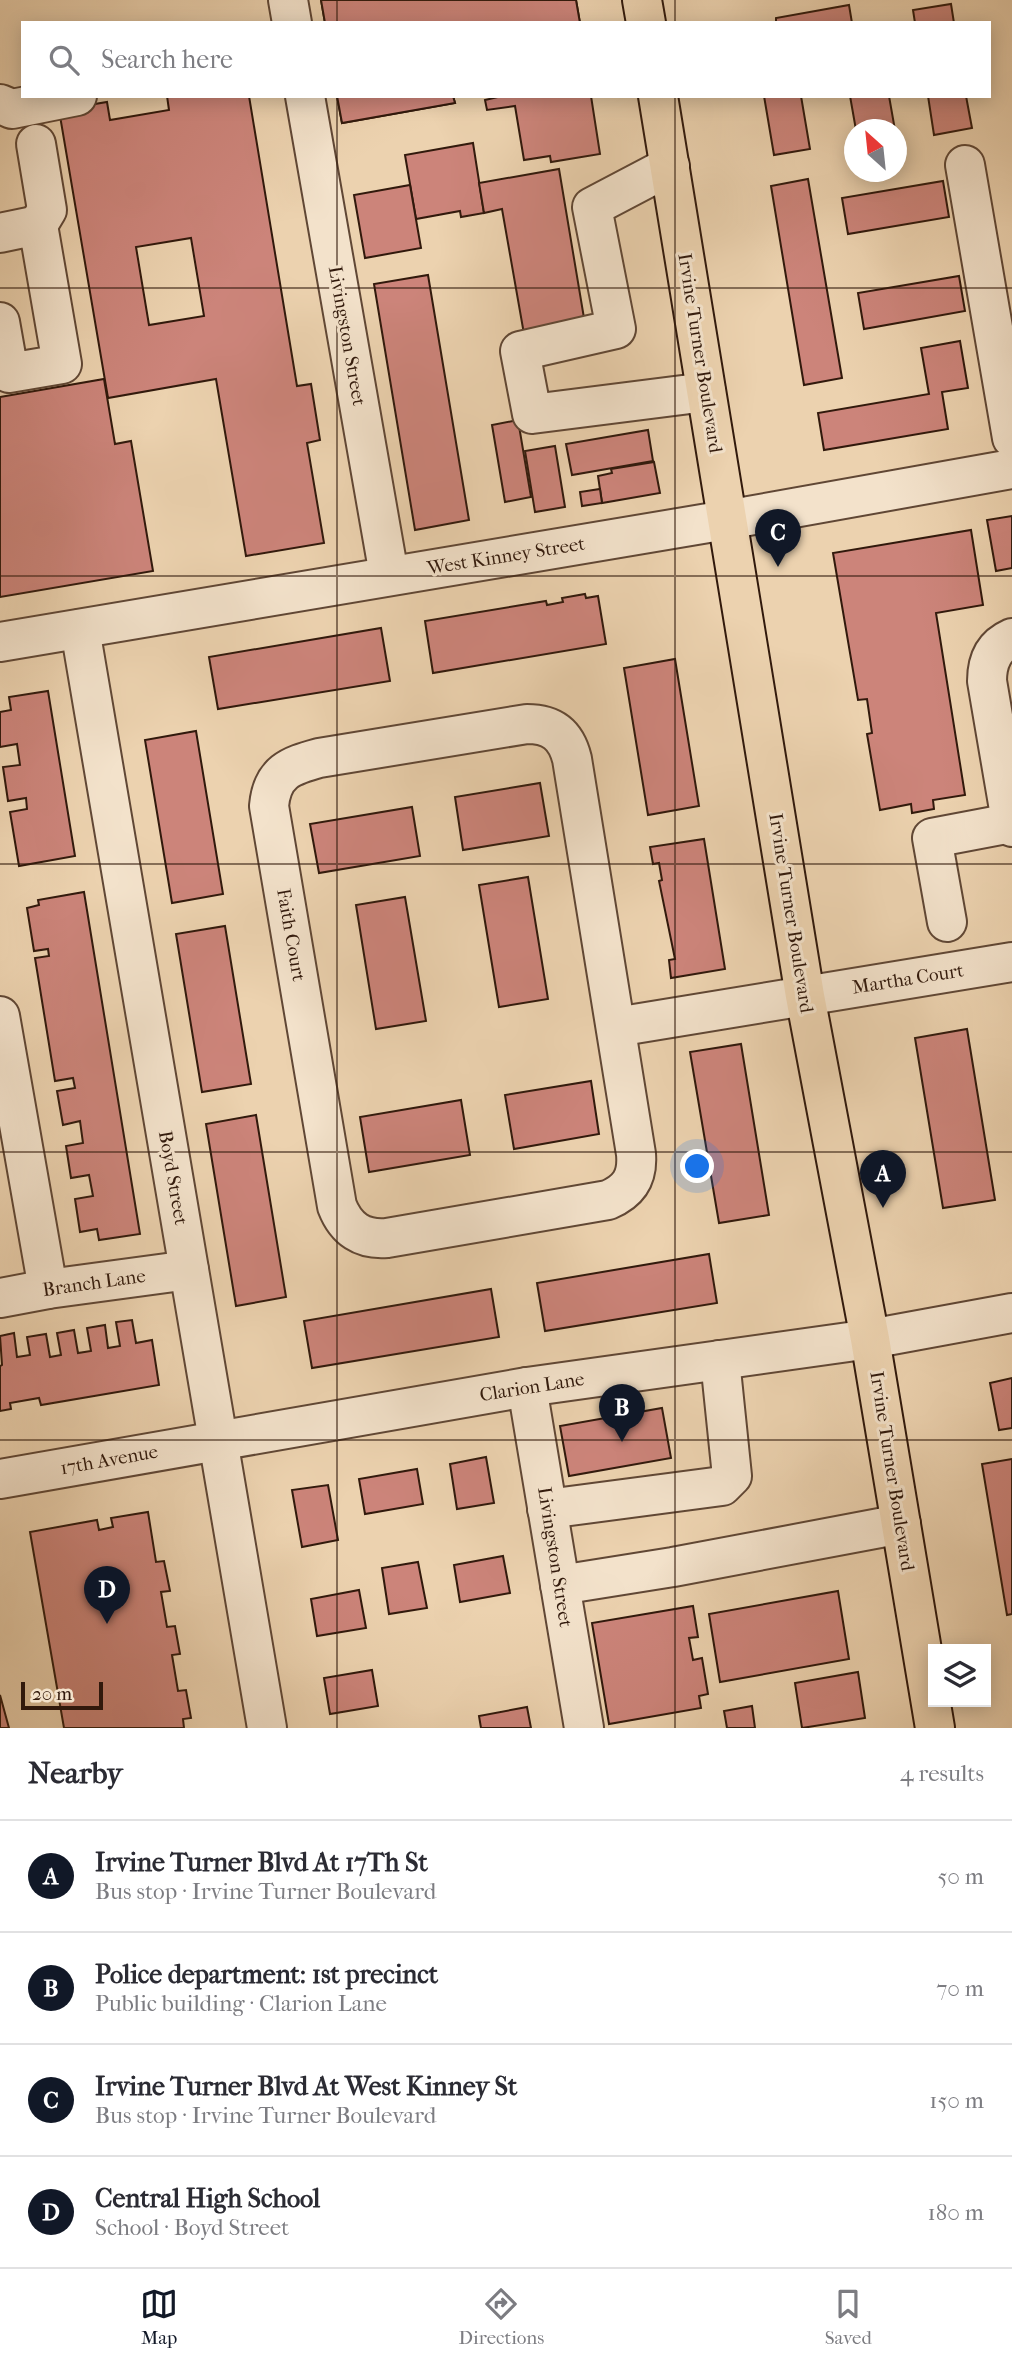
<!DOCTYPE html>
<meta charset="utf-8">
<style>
body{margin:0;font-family:"IM FELL French Canon",serif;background:#f7f7f7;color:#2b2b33}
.controls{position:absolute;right:21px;bottom:21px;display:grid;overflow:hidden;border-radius:0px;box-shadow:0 4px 18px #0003}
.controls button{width:63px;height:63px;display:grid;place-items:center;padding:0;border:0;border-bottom:2px solid #e1e1e2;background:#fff;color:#2b2b33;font:35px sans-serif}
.compass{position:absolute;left:844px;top:119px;width:63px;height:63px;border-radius:50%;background:#fff;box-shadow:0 4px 18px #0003;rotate:333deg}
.scale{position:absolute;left:21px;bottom:18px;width:82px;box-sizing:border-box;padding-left:7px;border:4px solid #31190c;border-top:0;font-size:19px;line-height:24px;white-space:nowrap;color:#31190c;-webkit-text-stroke:5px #f3e2cb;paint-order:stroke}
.you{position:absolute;left:698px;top:1167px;width:24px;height:24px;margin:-18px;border:5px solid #fff;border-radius:50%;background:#1a73e8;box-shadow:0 0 0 10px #1a73e833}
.badge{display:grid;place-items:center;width:46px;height:46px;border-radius:50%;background:#111827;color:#fff;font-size:23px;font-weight:700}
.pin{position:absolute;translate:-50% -58px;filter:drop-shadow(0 2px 4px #0008)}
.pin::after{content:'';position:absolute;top:37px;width:24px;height:21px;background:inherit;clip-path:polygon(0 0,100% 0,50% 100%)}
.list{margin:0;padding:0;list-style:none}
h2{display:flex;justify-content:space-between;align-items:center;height:91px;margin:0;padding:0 28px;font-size:30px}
h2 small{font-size:23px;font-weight:400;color:#7c7c81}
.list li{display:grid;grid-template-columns:46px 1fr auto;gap:21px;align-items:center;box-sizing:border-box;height:112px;padding:0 28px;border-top:2px solid #e1e1e2}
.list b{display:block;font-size:26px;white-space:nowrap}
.list p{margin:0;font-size:23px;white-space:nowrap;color:#7c7c81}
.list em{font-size:23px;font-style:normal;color:#7c7c81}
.icon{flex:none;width:38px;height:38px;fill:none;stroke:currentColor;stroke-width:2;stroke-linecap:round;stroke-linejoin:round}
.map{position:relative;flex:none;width:1012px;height:1728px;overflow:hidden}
.search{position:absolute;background:#fff;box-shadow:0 4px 18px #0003;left:21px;right:21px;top:21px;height:77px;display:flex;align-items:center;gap:18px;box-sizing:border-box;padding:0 24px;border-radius:0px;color:#7c7c81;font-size:26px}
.sheet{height:539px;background:#fff}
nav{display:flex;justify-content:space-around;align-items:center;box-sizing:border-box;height:98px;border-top:2px solid #e1e1e2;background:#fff;font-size:19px;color:#7c7c81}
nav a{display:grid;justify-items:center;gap:4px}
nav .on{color:#111827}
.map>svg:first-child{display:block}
.building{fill:#cc847a;stroke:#31190c;stroke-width:2;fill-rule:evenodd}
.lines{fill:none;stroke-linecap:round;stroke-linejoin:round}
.minor-casing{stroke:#604735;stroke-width:42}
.major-casing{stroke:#31190c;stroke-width:42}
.minor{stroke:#f3e2cb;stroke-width:38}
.major{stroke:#ecd2af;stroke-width:38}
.grid{fill:none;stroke:#31190c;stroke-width:2;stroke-opacity:0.55}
.labels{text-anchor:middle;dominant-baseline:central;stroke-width:6;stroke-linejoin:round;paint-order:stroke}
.street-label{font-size:19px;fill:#31190c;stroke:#f3e2cb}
</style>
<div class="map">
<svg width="1012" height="1728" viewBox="0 0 1012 1728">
<rect width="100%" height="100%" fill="#ecd2af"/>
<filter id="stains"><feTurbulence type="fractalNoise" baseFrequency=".00286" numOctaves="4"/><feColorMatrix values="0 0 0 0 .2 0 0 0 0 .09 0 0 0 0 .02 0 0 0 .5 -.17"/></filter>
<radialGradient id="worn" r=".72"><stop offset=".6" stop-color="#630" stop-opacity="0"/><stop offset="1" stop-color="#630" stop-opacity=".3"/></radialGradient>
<g class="building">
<path d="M321,0h74l3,15 18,-3 -1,-9 15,-3h146l4,23h-255z"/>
<path d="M321,0h255l4,23h-255z"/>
<path d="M951,4l3,19h-39l-2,-13z"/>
<path d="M849,5l3,18h-76v-5z"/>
<path d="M167,96h82l48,290 14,-2 9,56 -13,3 17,100 -78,13 -30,-177 -108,19 -49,-288 48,-8 3,18 59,-10zM191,238l13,78 -55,9 -13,-78z"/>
<path d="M337,96h116l2,7 -113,20z"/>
<path d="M337,96h116l2,7 -113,20z"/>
<path d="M502,96h89l9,58 -49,8 -1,-6 -26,4 -9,-54 -28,4 -2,-10z"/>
<path d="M764,96h37l9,53 -36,6z"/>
<path d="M850,96h39l6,34h-39z"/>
<path d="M928,96h38l6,32 -38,7z"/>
<path d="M473,143l11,70 -23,4 -1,-6 -44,8 -11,-64z"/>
<path d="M559,169l26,155 -61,10 -22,-125 -18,4 -5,-30z"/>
<path d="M808,179l34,199 -38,7 -33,-199z"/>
<path d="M943,181l6,36 -101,17 -6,-36z"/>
<path d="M410,185l11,63 -56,10 -11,-63z"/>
<path d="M428,275l41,245 -54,10 -41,-246z"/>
<path d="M959,276l6,35 -101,18 -6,-36z"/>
<path d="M960,341l8,47 -26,4 6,37 -124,21 -6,-37 111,-19 -8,-46z"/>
<path d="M104,379l11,65 16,-3 22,130 -153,26v-200z"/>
<path d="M518,420l13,77 -26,5 -13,-77z"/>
<path d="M648,430l5,31 -81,14 -6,-31z"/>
<path d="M555,446l10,61 -30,5 -10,-61z"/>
<path d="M654,462l6,31 -58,10 -4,-27 14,-3 -1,-4z"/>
<path d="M600,489l2,14 -20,3 -2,-14z"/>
<path d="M1012,516v52l-16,3 -9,-51z"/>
<path d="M971,530l12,75 -47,8 29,182 -32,5 1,9 -22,4 -1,-9 -31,6 -13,-76 5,-1 -5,-34 -9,1 -25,-147z"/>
<path d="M585,594l1,4 12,-2 8,48 -173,29 -8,-52 121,-20 1,4 16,-3 -1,-4z"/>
<path d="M381,628l9,53 -172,28 -9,-52z"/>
<path d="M675,659l24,147 -51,9 -24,-147z"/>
<path d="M48,691l27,165 -56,10 -9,-54 17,-3 -1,-11 -18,3 -5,-34 17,-2 -3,-21 -17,3v-35l11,-2 -2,-13z"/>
<path d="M196,731l27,163 -51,9 -27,-163z"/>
<path d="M540,783l9,53 -86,14 -8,-53z"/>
<path d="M412,807l8,49 -101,17 -9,-49z"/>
<path d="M704,839l21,130 -54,9 -2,-18 6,-1 -16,-78 3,-1 -3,-17 -6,1 -3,-17z"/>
<path d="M528,877l20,122 -49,8 -20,-122z"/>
<path d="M84,892l56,342 -41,6 -2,-11 -17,3 -5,-33 18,-3 -4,-21 -18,3 -5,-32 17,-3 -3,-22 -17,4 -6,-34 18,-3 -2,-10 -18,3 -20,-123 14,-2 -1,-7 -14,2 -7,-43 12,-3 -1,-5z"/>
<path d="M405,897l21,124 -50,8 -20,-124z"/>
<path d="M225,926l26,158 -49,8 -26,-158z"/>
<path d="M967,1029l28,171 -52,8 -28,-170z"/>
<path d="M741,1044l28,171 -50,8 -29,-171z"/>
<path d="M591,1081l8,53 -85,15 -9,-54z"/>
<path d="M461,1100l9,55 -101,17 -9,-55z"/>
<path d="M256,1115l30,182 -50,9 -30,-182z"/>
<path d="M709,1254l8,49 -172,28 -8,-48z"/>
<path d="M491,1289l8,48 -187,31 -8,-47z"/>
<path d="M132,1320l4,23 16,-3 7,45 -118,20 -2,-7 -29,5 1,6 -11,2v-45l2,-1 -2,-29 14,-3 3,24 13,-2 -3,-18 19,-3 4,23 11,-2 -4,-22 17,-3 4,23 13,-2 -4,-23 18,-3 3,23 12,-2 -4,-24z"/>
<path d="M1012,1378v50l-13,2 -9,-47z"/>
<path d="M662,1408l9,50 -102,18 -9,-50z"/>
<path d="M486,1457l8,46 -37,6 -7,-45z"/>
<path d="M1012,1459v155l-5,1 -25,-151z"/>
<path d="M417,1469l6,35 -58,10 -6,-35z"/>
<path d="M328,1485l10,55 -36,7 -10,-57z"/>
<path d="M148,1512l8,50 8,-1 6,30 -9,1 6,35 8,-1 5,28 -8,1 6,36 8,-1 5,28 -8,1 1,9h-120l-34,-196 67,-12 2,10 14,-3 -2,-9z"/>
<path d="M503,1556l7,37 -50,9 -6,-37z"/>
<path d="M418,1562l9,46 -38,6 -7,-46z"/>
<path d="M359,1590l7,38 -49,8 -6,-37z"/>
<path d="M838,1591l11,68 -129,23 -11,-68z"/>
<path d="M693,1606l5,31 -9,1 4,22 9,-2 6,36 -9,2 2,12 -92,16 -17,-101z"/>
<path d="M372,1670l6,36 -48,8 -6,-36z"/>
<path d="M858,1672l7,46 -63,10 -7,-45z"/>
<path d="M0,1695l9,33h-9z"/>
<path d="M752,1706l3,22h-28l-3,-17z"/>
<path d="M527,1707l4,21h-50l-2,-12z"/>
</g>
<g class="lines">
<g class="minor-casing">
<g id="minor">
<path d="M288,0l4,23"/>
<path d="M305,96l84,479"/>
<path d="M0,104l12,5 65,-13"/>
<path d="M36,144l11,66 -9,15"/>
<path d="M965,165l47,273"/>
<path d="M670,166l-78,41 24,122 -96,22 12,63 174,-22"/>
<path d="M0,233l38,-8 24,139 -53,9 -9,-51"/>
<path d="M80,629l187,1099"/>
<path d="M1012,638c-18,8 -25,23 -25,43l25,146"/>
<path d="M0,642l726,-122 286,-51"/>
<path d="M527,724c25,0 39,11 45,35l64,395c2,24 -7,37 -28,46l-221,38c-25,2 -41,-9 -50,-32l-68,-400c3,-34 21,-40 50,-48z"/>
<path d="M947,922l-15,-84 79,-15"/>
<path d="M0,1016l48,273"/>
<path d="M616,1027l396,-65"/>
<path d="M0,1298l48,-9 141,-19"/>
<path d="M527,1387l57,341"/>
<path d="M0,1479l527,-92 343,-48 142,-26"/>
<path d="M547,1509l175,-23 10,-10 -12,-116"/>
<path d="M560,1585l113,-18 228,-43"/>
</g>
</g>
<g class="major-casing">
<g id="major">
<path d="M642,0l4,23"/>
<path d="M658,96l147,900 65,343 65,389"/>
</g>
</g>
<use href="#minor" class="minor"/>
<use href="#major" class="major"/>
</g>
<path class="grid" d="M337,0v23M675,0v23M337,96v1632M675,96v1632M0,288h1012M0,576h1012M0,864h1012M0,1152h1012M0,1440h1012"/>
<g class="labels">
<g class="street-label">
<text transform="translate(347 336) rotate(80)">Livingston Street</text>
<text transform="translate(700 353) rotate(81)">Irvine Turner Boulevard</text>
<text transform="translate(506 556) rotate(-9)">West Kinney Street</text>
<text transform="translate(791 913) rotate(81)">Irvine Turner Boulevard</text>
<text transform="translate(291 935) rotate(80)">Faith Court</text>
<text transform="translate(908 979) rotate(-9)">Martha Court</text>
<text transform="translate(173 1178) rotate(80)">Boyd Street</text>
<text transform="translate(94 1283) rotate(-8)">Branch Lane</text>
<text transform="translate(532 1387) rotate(-9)">Clarion Lane</text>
<text transform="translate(109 1460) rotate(-10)">17th Avenue</text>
<text transform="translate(892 1471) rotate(81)">Irvine Turner Boulevard</text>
<text transform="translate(555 1557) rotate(81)">Livingston Street</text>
</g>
</g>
<rect width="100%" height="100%" filter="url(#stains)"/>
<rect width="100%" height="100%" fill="url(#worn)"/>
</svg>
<div class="controls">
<button><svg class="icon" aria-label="layers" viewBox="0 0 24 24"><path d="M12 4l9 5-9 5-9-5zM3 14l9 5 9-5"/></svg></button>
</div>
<svg class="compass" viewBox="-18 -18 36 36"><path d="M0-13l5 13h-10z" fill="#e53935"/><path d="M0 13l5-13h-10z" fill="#7c7c81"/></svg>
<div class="scale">20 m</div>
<div class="you"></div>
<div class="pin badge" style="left:883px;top:1208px">A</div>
<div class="pin badge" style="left:622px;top:1442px">B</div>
<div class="pin badge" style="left:778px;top:567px">C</div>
<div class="pin badge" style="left:107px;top:1624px">D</div>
<div class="search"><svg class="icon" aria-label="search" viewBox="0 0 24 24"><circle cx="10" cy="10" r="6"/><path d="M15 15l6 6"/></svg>Search here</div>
</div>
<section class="sheet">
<h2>Nearby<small>4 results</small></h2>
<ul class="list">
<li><span class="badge">A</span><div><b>Irvine Turner Blvd At 17Th St</b><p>Bus stop · Irvine Turner Boulevard</p></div><em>50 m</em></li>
<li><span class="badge">B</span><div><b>Police department: 1st precinct</b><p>Public building · Clarion Lane</p></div><em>70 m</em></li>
<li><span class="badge">C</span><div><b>Irvine Turner Blvd At West Kinney St</b><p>Bus stop · Irvine Turner Boulevard</p></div><em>150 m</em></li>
<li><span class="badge">D</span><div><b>Central High School</b><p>School · Boyd Street</p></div><em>180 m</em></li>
</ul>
</section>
<nav>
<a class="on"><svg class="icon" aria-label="map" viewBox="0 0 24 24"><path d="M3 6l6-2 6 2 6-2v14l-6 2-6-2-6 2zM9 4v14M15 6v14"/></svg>Map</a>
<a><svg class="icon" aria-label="directions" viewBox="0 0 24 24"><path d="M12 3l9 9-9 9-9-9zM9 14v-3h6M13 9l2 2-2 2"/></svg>Directions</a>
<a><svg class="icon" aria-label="saved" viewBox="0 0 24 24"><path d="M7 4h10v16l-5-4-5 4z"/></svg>Saved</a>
</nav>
